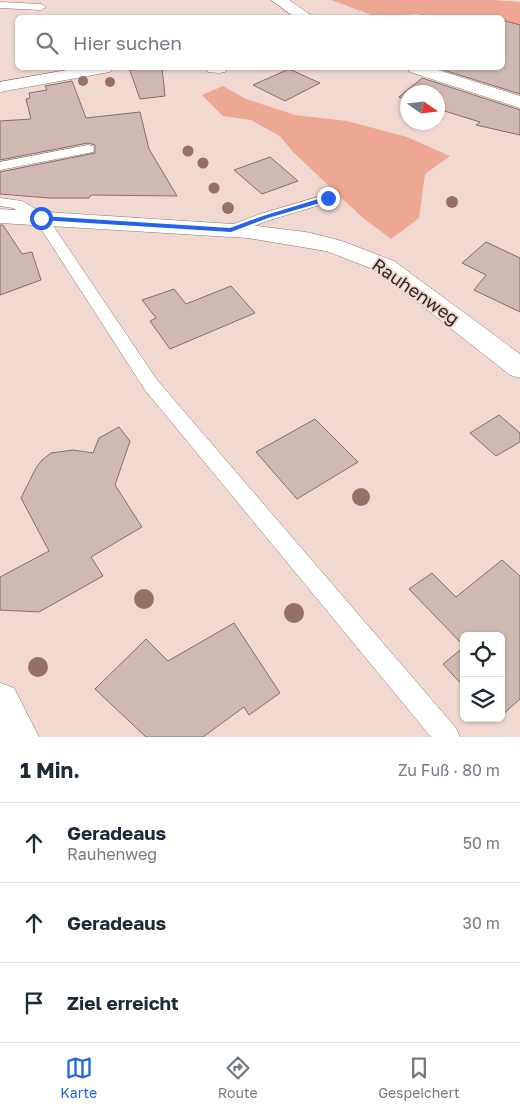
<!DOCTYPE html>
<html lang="de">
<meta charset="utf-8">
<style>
body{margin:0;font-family:"Golos Text",sans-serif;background:#f2f2f3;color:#1f2937}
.controls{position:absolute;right:15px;bottom:15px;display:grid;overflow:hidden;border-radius:8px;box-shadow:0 1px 4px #0004}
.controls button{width:45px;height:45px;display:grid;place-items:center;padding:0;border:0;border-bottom:1px solid #e0e1e3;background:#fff;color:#1f2937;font:25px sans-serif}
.compass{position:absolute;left:400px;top:85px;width:45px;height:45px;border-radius:50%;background:#fff;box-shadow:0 1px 4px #0004;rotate:104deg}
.stop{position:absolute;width:15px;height:15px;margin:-11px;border:4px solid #2563eb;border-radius:50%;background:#fff}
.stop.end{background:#2563eb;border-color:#fff;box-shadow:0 1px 5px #0008}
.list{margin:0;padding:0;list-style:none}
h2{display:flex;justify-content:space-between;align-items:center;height:65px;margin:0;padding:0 20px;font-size:21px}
h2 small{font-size:16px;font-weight:400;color:#747a83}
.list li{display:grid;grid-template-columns:32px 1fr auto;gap:15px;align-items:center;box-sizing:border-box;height:80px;padding:0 20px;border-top:1px solid #e0e1e3}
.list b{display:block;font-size:19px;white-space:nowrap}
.list p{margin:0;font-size:16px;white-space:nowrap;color:#747a83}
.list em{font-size:16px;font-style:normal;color:#747a83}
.icon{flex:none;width:28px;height:28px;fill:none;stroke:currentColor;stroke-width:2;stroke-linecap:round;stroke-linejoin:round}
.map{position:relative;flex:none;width:520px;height:737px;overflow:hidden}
.search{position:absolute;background:#fff;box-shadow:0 1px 4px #0004;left:15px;right:15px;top:15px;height:55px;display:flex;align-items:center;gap:12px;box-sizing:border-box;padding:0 18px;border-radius:8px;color:#747a83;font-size:19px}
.sheet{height:305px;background:#fff}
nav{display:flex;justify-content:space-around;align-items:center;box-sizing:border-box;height:70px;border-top:1px solid #e0e1e3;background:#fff;font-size:14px;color:#747a83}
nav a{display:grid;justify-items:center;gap:2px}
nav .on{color:#2563eb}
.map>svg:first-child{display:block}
.green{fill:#eda792}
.building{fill:#d0b9b2;stroke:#846f69}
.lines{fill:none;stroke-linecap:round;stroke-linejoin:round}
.lane-casing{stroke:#8c7770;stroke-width:1}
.street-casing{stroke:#8c7770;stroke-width:1}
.lane{fill:#fff;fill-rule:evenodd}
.street{fill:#fff;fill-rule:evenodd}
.tree{fill:#977065}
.route{fill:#2563eb}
.labels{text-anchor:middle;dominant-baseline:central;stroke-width:4;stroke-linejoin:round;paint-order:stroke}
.street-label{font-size:18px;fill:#322926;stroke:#f1d9d2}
</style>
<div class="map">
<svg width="520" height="737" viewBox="0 0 520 737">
<rect width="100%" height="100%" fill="#f1d9d2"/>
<g class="green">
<path d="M331,0h163l26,2v45l-17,-5 -1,-24h-74l-10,-4 -41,3z"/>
<path d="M223,86l23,13 49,16 52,6 60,16 43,19 -25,18 -6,44 -28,21 -28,-21 -70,-66 -13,-16 -29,-16 -28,-4 -21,-21z"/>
</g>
<g class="building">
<path d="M502,20l18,5v69l-83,-26h65z"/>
<path d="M129,68h33l3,28 -25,3z"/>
<path d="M289,69l31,14 -35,18 -32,-16z"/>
<path d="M422,78l98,32v25l-44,-10 4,-3 -42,-13v-17h-30v8l-9,-3z"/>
<path d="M72,81l14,37 54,-6 9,37 28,47 -86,-1 -2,3h-40l-49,-4v-22l95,-19v-8l-7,-2 -88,17v-39l31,-2 -5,-20 4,-1 -1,-5 18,-3 -2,-4z"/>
<path d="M270,157l28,24 -36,13 -28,-24z"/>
<path d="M0,225h3l19,29 10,-2 9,28 -41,15z"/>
<path d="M486,242l34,16v54l-46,-22 12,-15 -24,-12z"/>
<path d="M231,286l24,27 -85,36 -20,-28 6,-3 -14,-18 32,-11 12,15z"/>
<path d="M499,415l21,18v9l-24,14 -26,-23z"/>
<path d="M315,419l43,43 -61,37 -41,-47z"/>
<path d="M119,427l11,14 -15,44 27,42 -51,30 12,19 -64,36 -39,-2v-33l49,-26 -28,-53 15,-30 6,-8 9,-7 22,-3 20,3 6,-15z"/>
<path d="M502,560l18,16v123l-19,17v-80h-37v10l-55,-57 23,-16 24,24z"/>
<path d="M234,623l46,70 -31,22 -5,-8 -41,30h-57l-51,-48 51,-50 22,22z"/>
<path d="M464,647v40l-21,-23z"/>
</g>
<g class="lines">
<g class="lane-casing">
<g id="lane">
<path d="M0,2l41,2 5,3 -5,3 -41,-2z"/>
<path d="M88,145l5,1 1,3 -1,3 -93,18v-8z"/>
<path d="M328,194l7,4 -2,3 -63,19 -34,13h-10l-2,-3 2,-3 34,-13z"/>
<path d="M0,198l22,3 24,14 111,165 299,348 4,9h-29l-286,-347 -109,-169 -23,-13 -13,-2z"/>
</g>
</g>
<g class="street-casing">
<g id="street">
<path d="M271,0h18l26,18h-19z"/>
<path d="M78,68h35l-3,4 -6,1 -104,19v-10z"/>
<path d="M205,68h23l-3,4 -6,1 -11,-1z"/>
<path d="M408,68h24l88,28v12l-110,-36z"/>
<path d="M0,209l248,16 58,7 36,9 52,20 126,93v24l-10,-3 -132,-104 -52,-20 -78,-13 -248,-15z"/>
<path d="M0,683l14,5 25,49h-39z"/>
</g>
</g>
<use href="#lane" class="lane"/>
<use href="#street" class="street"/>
</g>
<g class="tree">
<circle cx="83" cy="81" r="5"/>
<circle cx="110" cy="82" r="5"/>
<circle cx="188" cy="151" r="5.5"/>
<circle cx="203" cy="163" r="5.5"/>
<circle cx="214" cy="188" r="5.5"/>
<circle cx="452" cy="202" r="6"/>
<circle cx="228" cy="208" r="6"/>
<circle cx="361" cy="497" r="9"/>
<circle cx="144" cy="599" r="10"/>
<circle cx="294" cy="613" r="10"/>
<circle cx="38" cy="667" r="10"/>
</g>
<path class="route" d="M328,196l3,2 -1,2 -62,18 -37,14 -190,-12 -4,-2 4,-2 189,12 33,-12z"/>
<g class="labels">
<g class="street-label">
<text transform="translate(416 291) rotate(35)">Rauhenweg</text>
</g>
</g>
</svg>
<div class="controls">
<button><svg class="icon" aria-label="locate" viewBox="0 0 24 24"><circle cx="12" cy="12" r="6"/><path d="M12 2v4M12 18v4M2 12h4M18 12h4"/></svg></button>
<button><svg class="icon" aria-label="layers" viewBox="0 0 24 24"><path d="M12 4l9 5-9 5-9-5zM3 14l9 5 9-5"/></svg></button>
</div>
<svg class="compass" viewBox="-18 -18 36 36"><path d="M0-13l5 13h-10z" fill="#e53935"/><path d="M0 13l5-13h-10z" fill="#747a83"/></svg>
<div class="stop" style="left:41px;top:218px"></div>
<div class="stop end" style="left:328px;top:198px"></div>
<div class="search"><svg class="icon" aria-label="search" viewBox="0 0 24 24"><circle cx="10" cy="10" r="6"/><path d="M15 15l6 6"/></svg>Hier suchen</div>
</div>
<section class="sheet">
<h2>1 Min.<small>Zu Fuß · 80 m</small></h2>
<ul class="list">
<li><svg class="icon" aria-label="ahead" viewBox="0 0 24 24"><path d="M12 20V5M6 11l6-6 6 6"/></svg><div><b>Geradeaus</b><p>Rauhenweg</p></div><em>50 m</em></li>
<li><svg class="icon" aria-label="ahead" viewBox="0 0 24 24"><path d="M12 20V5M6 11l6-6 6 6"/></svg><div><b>Geradeaus</b></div><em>30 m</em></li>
<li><svg class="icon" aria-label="arrive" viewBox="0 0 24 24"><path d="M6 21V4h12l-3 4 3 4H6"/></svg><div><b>Ziel erreicht</b></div></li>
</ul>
</section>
<nav>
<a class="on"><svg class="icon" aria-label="map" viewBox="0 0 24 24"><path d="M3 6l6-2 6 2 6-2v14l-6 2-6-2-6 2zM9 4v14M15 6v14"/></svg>Karte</a>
<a><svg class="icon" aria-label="directions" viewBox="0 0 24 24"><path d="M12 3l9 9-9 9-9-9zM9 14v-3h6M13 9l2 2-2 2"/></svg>Route</a>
<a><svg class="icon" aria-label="saved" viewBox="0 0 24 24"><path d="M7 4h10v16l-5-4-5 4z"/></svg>Gespeichert</a>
</nav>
